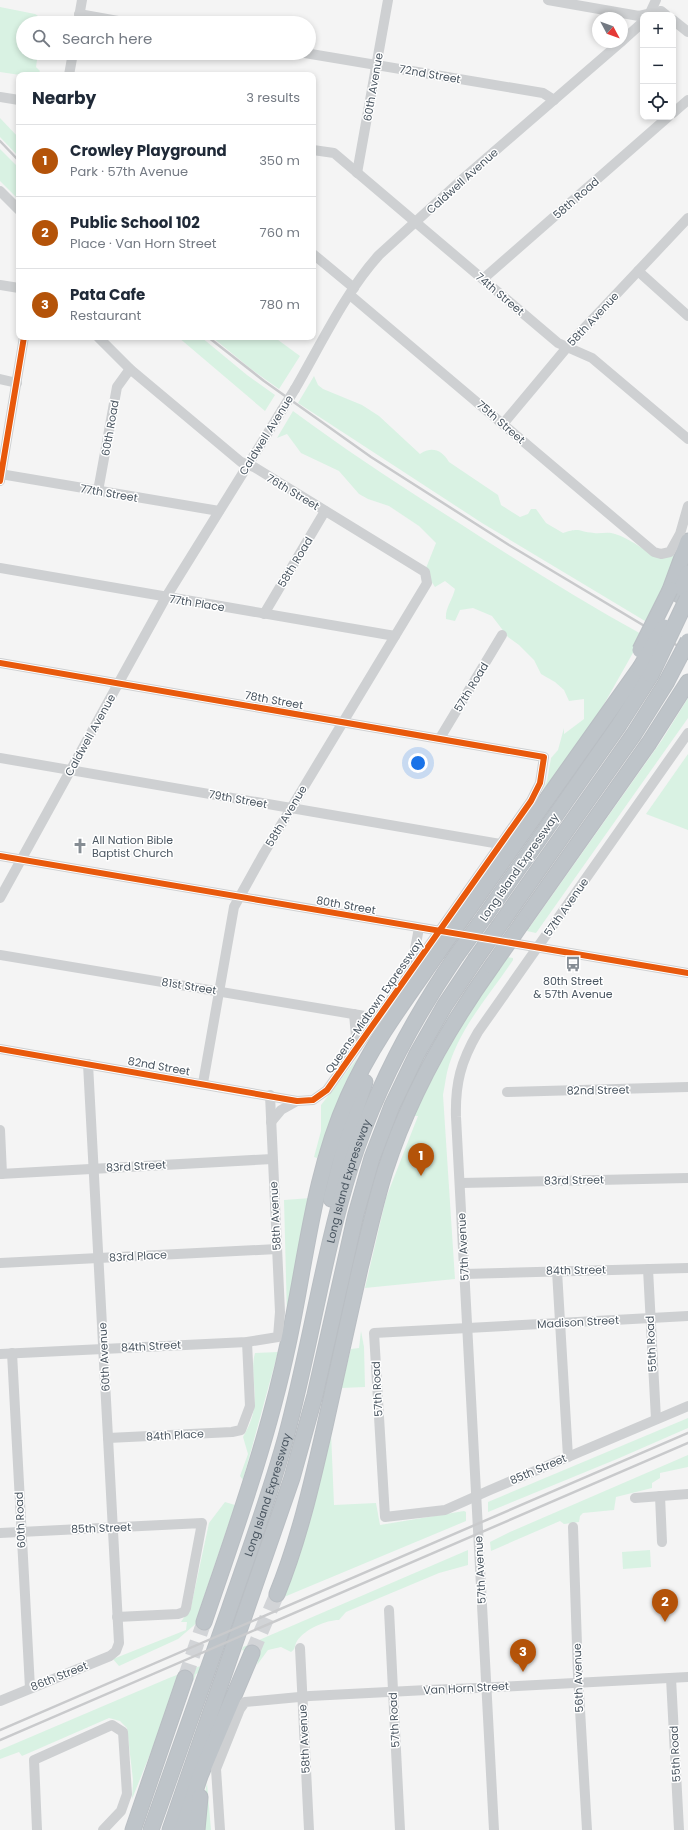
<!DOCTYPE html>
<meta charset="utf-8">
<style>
body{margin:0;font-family:Poppins,sans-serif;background:#f6f6f7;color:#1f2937}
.controls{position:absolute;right:12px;top:12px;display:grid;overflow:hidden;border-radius:8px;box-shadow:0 2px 6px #0003}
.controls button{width:36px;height:36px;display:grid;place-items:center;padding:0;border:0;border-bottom:1px solid #e0e1e3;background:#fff;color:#1f2937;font:20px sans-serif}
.compass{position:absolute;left:592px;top:12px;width:36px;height:36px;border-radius:50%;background:#fff;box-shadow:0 2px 6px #0003;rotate:131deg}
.you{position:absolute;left:418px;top:763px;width:14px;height:14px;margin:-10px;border:3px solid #fff;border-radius:50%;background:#1a73e8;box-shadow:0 0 0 6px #1a73e833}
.badge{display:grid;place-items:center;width:26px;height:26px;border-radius:50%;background:#b45309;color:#fff;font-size:13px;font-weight:700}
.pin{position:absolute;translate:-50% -33px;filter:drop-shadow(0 1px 2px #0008)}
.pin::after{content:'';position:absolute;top:21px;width:14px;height:12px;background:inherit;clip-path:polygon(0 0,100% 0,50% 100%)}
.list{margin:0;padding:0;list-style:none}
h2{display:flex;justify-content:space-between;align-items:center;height:52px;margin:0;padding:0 16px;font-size:17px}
h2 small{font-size:13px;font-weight:400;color:#747a83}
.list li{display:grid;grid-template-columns:26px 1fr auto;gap:12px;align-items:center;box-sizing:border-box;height:72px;padding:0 16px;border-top:1px solid #e0e1e3}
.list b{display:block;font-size:15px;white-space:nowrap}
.list p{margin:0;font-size:13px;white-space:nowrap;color:#747a83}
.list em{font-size:13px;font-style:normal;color:#747a83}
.icon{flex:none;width:22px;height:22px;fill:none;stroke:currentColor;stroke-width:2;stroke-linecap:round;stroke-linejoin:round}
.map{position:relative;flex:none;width:688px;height:1830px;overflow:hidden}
.search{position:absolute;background:#fff;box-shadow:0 2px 6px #0003;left:16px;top:16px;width:300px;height:44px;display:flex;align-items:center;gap:10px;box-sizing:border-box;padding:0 14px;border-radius:22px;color:#747a83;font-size:15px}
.panel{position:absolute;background:#fff;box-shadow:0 2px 6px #0003;left:16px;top:72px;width:300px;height:268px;border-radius:8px}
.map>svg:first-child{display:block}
.green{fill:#d9f2e3}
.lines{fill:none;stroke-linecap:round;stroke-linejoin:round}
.highway-tunnel{stroke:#d2d4d7;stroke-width:15;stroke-dasharray:15 8;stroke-linecap:butt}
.highway-casing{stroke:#b9bec3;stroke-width:17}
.minor{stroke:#ced0d2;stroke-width:10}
.highway{stroke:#bec4c9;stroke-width:15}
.rail{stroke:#c9cacc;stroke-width:2.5}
.highway-bridge-casing{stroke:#b9bec3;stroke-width:17;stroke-linecap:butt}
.minor-bridge{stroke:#ced0d2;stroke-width:10}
.highway-bridge{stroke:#bec4c9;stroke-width:15}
.cycleway-casing{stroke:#fff;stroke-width:8}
.cycleway{stroke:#e8590c;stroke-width:6}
.labels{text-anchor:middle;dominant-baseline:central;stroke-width:3;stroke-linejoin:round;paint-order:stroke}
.street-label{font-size:11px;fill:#4a5661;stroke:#fff}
.poi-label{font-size:11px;fill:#4a5661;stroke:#fff;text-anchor:start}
</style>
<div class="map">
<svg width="688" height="1830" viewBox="0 0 688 1830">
<rect width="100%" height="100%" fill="#f4f4f4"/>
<g class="green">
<path d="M0,7l35,7 3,2 -1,7h-14v30h15l-2,14 4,4 -3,4h-17l-20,-3z"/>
<path d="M0,118l19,20v19l-19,-20z"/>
<path d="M0,149l19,19v32l-19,-19z"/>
<path d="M178,337h23l46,38 28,20 -10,16z"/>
<path d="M212,337l45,1 17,-1 26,19 -21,33 -28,-20z"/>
<path d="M314,376l4,9 5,4 39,16 17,11 41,38c12,-8 22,-4 29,8l49,33 3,10 19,12 8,-3 3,-5h5l10,14 17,10c18,-6 15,-1 31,0 7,1 14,-2 21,1 25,8 36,28 63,20l-28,70 -168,-101 -184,-120z"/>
<path d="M293,411c54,40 109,76 166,112 60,39 121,77 184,112l-44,78 -58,81 6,-13 4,-23 7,-8 6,-22v6l20,-15v-20l-15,2 -5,-11 -9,-8 -14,-8 -7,-14 -15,-15 -11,-8 -16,-21 -19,-8 -13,2 -5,11 -9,-2c-1,-11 6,-18 9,-30l-10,-8 -10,6 -8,-12 -1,-7 10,-25 -17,-17 -30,-20 -21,-7 -9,-5 -20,-23 -38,-18 -14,-19 -10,4z"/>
<path d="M688,698v20l-152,215 -9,-2 135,-191z"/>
<path d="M688,754v76l-42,-16z"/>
<path d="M507,957l6,1v2c-23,34 -51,65 -64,105 -3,9 -4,20 -6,30l12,184 -90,9 21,-90 32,-82h-4c26,-56 57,-108 93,-159z"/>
<path d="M359,1056l-14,28 -28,74 -3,-1 7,-26v-26z"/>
<path d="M311,1198l-24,118 -3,-116z"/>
<path d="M361,1331l3,16 1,40 -24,1 10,-39 8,-1z"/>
<path d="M278,1352l-35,128 -3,-4 8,-22 -5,-17c5,-9 10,-19 11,-30 3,-18 -4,-36 1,-54z"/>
<path d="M688,1418v10l-71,31 -129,53v-10z"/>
<path d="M331,1432l3,73 42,-2 4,22 84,-14 2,1v9l-182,76 26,-77z"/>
<path d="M688,1455v12l-28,6v5l-8,5v5l-36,9 -2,13 -31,3 -3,3 -1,6 -15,2 -4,-3 -69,30 -1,-9 20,-10z"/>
<path d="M225,1502l10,3 -39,115 3,1 -21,18 -59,27 -6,-7 73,-29 1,-8h-6l10,-15 18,-84z"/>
<path d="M468,1550v15l-29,8 -93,39 -7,8c-13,0 -34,9 -42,21 -3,5 -1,8 -6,11l-10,-5 -13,3 -11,15 2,-9 -17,-6 1,-3 23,-10z"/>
<path d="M650,1550l1,17 -28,2 -1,-17z"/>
<path d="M203,1665l-3,7 -4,2 -3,7 -12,-4 -49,122 1,-19 -6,-52 -7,-7 -11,-3 -87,38 -3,-4 -19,7v-9l169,-72z"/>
<path d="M207,1783l4,47h-10l1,-22z"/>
</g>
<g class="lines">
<g class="highway-tunnel">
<path d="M252,1653l25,-59"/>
<path d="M185,1678l19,-56"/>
</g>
<g class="highway-casing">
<g id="highway">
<path d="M670,590l18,-49"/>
<path d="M679,595l9,-22"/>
<path d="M466,913l174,-245"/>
<path d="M485,916l134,-191 32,-50"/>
<path d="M504,919l130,-185 32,-51"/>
<path d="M522,923l127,-180 39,-61"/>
<path d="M331,1199l17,-67 17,-50"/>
<path d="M277,1594c22,-54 35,-111 48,-168 12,-53 23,-105 35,-158 8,-32 15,-65 25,-97 24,-75 62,-142 107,-205"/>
<path d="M204,1622c31,-91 64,-183 84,-278 18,-83 25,-169 60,-247 23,-52 57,-97 89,-143"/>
<path d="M133,1830l52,-152"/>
<path id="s1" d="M151,1830c26,-73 52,-147 78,-220 20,-58 41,-115 57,-173 24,-89 37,-181 64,-269 24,-76 61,-146 106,-212"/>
<path d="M170,1830l122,-352 23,-83 41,-181 16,-56 20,-52 25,-52 28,-49 30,-45"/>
<path d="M182,1830l18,-54 52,-123"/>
<path d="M197,1830l3,-33"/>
</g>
</g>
<g class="minor">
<path d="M548,0l91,16 22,-5 5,4"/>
<path d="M79,14l50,9"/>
<path d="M649,15l7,-15"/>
<path d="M673,20l15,12"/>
<path d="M78,23l4,-23"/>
<path d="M622,41l21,-19"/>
<path d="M305,53l238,40 11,7"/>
<path d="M69,75l4,-22"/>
<path d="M0,97l19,3"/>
<path d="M673,113l15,-13"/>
<path d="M313,150l21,3 224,190 34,15 96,81"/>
<path d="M357,173l31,-173"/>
<path d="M0,191l19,19"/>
<path d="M313,254l41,34"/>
<path d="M638,271l50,45"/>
<path d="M483,279l185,-162"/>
<path d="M0,285l19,3"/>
<path d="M350,295l304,257 7,2 9,-2 10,-18 8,-28"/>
<path d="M98,337l32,32 111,93 13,5 171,105 2,11 -163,270 -30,54 -31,176"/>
<path d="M0,379l17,4"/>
<path d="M295,389c25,-43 51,-98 84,-134l87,-79 155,-134"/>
<path d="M503,424l71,-85 114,-121"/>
<path d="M0,474l219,37"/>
<path d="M0,481l24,-144"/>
<path d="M98,491l19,-104 13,-18"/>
<path d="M0,568l395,68"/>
<path d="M264,614l61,-103"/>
<path d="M0,663l544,94 -4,26 -9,18 -204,289 -14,10 -16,1 -297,-52"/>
<path d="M440,738l62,-103"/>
<path d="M0,758l500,86"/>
<path d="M0,856l688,117"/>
<path d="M0,898l166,-301 116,-187"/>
<path d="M0,955l377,63"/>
<path d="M412,965l7,-37"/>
<path d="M354,1014l3,33"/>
<path d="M507,1092l181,-5"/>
<path d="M271,1122l10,-12 16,-9"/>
<path d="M0,1130l2,44"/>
<path d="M0,1174l272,-15"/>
<path d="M460,1183l228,-5"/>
<path d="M0,1263l277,-14"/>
<path d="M648,1269l8,150"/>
<path d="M557,1271l11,186"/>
<path d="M464,1274l224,-6"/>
<path d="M688,1316l-314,17 11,184 60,-7 45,-20 198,-84"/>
<path d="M12,1353l18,335"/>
<path d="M0,1354l247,-12 31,-5 2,-25 -10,-217"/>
<path d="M108,1438l124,-6 9,-2 9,-24 -3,-64"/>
<path d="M660,1496l2,46"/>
<path d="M635,1498l53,-4"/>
<path d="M573,1527l5,148 9,155"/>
<path d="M0,1533l202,-10 -16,85 -2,4 -6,2 -61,3"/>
<path d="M389,1610l11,220"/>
<path d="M300,1648l9,182"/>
<path d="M671,1678l8,152"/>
<path d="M0,1701l110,-45 6,-5 3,-8 -31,-579"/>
<path d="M37,1830l-3,-70 78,-35 11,7 4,62 -6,17 -18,19"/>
<path d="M220,1830l-4,-61 24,-60 5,-7 65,-6 117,-6 50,-2 211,-11"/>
<path d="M494,1830l-38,-713c-1,-34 5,-56 22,-85l210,-299"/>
</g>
<use href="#highway" class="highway"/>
<g class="rail">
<path d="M0,141l19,20"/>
<path d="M208,337l56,44 107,76 138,88 179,107"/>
<path d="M0,1730l688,-297"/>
<path d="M0,1740l688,-297"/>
</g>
<g class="highway-bridge-casing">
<g id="highway-bridge">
<path d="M640,650l30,-60"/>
<path d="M640,668l24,-41"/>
<path d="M651,675l36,-76"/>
<path d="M666,683l22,-42"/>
<path d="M437,954l29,-41"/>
<path d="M456,956l29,-40"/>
<path d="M475,960l29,-41"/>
<path d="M492,966l30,-43"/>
</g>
</g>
<path class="minor-bridge" d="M282,410l13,-21"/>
<use href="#highway-bridge" class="highway-bridge"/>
<g class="cycleway-casing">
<g id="cycleway">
<path d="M0,481l24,-144"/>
<path d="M0,663l544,94 -4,26 -9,18 -204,289 -14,10 -16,1 -297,-52"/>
<path d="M0,856l688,117"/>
</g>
</g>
<use href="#cycleway" class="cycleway"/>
</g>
<defs>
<g id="church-bare" transform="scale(1.2)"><path d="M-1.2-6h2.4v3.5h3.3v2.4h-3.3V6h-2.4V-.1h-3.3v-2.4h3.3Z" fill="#868d94" stroke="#fff" stroke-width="2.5" paint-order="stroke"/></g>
<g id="bus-bare" transform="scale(1.2)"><path d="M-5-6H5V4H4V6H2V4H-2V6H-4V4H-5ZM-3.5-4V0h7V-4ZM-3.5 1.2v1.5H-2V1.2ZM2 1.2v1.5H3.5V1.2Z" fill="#868d94" stroke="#fff" stroke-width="2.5" paint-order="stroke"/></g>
</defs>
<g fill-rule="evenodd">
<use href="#church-bare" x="80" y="846"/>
<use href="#bus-bare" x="573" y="964"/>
</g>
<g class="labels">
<g class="street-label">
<text transform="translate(430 74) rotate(10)">72nd Street</text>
<text transform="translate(373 87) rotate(-80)">60th Avenue</text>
<text transform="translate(462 181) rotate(-42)">Caldwell Avenue</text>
<text transform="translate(576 198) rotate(-41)">58th Road</text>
<text transform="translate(500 294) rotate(40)">74th Street</text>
<text transform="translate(593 319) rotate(-47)">58th Avenue</text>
<text transform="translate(501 422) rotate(41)">75th Street</text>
<text transform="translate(110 428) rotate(-80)">60th Road</text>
<text transform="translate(266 435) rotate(-58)">Caldwell Avenue</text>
<text transform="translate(293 492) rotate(31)">76th Street</text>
<text transform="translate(109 493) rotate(10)">77th Street</text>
<text transform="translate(295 562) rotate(-59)">58th Road</text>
<text transform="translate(197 603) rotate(9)">77th Place</text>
<text transform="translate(471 687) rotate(-59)">57th Road</text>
<text transform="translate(274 700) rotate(10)">78th Street</text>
<text transform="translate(90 735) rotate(-61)">Caldwell Avenue</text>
<text transform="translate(238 799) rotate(10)">79th Street</text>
<text transform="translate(286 816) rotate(-59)">58th Avenue</text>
<text transform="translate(519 867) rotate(-55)">Long Island Expressway</text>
<text transform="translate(346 905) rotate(10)">80th Street</text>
<text transform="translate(566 907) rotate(-55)">57th Avenue</text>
<text transform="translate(189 986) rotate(9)">81st Street</text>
<text transform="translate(374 1006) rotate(-55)">Queens-Midtown Expressway</text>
<text transform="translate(159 1066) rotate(10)">82nd Street</text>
<text transform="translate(598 1090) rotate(-1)">82nd Street</text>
<text transform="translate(136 1166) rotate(-3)">83rd Street</text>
<text transform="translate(574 1180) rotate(-1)">83rd Street</text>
<text stroke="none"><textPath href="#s1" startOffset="679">Long Island Expressway</textPath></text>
<text transform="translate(275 1216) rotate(-93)">58th Avenue</text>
<text transform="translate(463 1247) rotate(-93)">57th Avenue</text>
<text transform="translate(138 1256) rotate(-3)">83rd Place</text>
<text transform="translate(576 1270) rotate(-1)">84th Street</text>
<text transform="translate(578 1322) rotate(-3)">Madison Street</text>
<text transform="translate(651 1344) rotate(-93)">55th Road</text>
<text transform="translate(151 1346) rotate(-3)">84th Street</text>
<text transform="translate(104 1357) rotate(-93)">60th Avenue</text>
<text transform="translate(377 1389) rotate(-93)">57th Road</text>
<text transform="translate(175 1435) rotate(-3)">84th Place</text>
<text transform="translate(538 1469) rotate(-23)">85th Street</text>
<text stroke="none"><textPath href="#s1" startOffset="355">Long Island Expressway</textPath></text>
<text transform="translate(20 1520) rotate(-93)">60th Road</text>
<text transform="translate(101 1528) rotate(-2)">85th Street</text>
<text transform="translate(480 1570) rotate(-93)">57th Avenue</text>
<text transform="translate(59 1676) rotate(-22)">86th Street</text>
<text transform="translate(578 1678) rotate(-92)">56th Avenue</text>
<text transform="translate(466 1688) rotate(-3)">Van Horn Street</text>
<text transform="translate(394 1720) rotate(-93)">57th Road</text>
<text transform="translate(304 1739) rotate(-93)">58th Avenue</text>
<text transform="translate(675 1754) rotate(-93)">55th Road</text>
</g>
<g class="poi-label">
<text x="92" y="840">All Nation Bible<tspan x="92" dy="13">Baptist Church</tspan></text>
<text x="573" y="981" text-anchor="middle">80th Street<tspan x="573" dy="13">&amp; 57th Avenue</tspan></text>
</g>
</g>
</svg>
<div class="controls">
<button>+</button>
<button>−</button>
<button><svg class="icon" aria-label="locate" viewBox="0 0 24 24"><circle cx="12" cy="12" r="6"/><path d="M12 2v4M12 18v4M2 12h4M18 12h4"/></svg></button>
</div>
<svg class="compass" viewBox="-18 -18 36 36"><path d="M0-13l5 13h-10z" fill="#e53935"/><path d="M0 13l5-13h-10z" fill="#747a83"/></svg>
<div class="you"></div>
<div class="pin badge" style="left:421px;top:1176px">1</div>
<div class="pin badge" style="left:665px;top:1622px">2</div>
<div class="pin badge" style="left:523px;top:1672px">3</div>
<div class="search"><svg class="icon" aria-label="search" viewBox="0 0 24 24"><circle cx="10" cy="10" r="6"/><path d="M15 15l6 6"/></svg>Search here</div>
<section class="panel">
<h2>Nearby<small>3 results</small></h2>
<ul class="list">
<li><span class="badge">1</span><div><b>Crowley Playground</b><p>Park · 57th Avenue</p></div><em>350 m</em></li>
<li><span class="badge">2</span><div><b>Public School 102</b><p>Place · Van Horn Street</p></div><em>760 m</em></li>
<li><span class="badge">3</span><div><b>Pata Cafe</b><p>Restaurant</p></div><em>780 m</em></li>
</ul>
</section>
</div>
